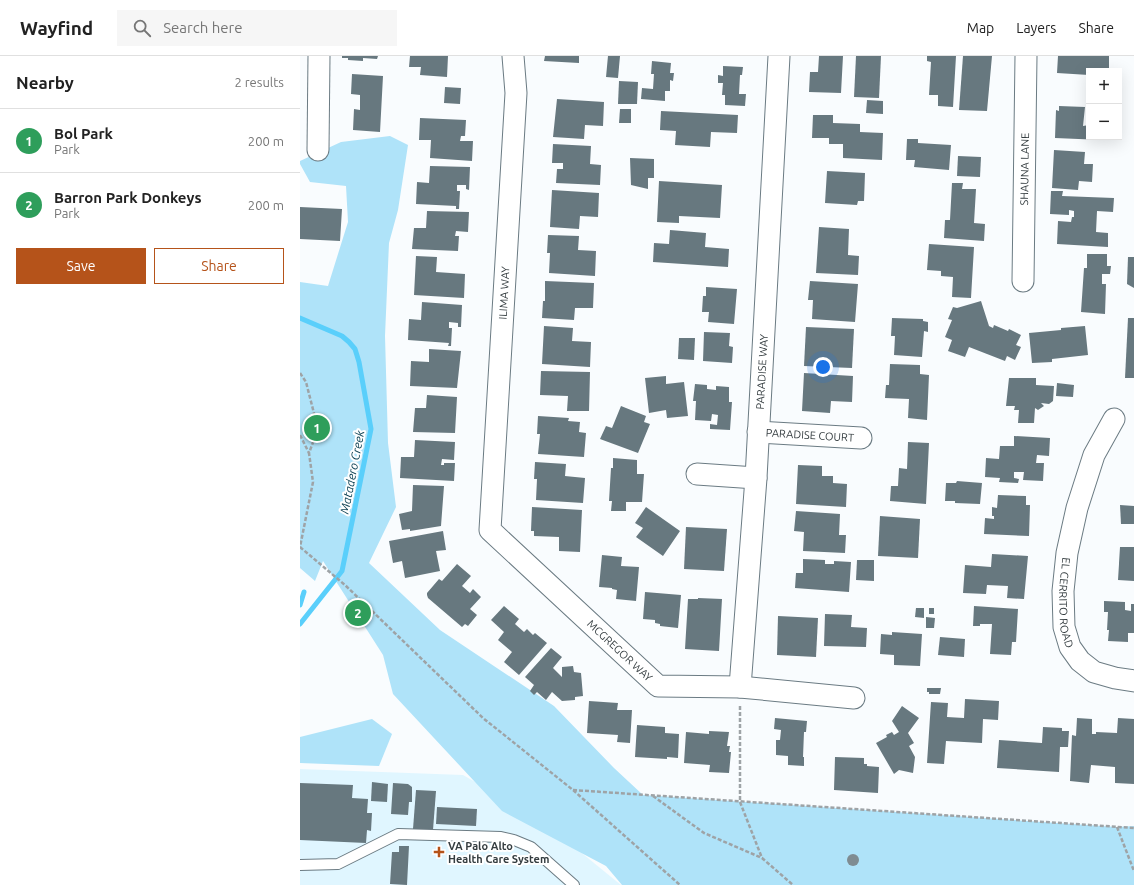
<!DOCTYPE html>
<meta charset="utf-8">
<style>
body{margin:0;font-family:Ubuntu,sans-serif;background:#f6f6f6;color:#222}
.controls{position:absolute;right:12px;top:12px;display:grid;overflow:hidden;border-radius:0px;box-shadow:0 4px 16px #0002}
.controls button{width:36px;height:36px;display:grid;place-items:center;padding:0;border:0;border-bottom:1px solid #e0e0e0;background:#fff;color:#222;font:20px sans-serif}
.you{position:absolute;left:523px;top:311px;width:14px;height:14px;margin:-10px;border:3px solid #fff;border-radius:50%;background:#1a73e8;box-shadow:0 0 0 6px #1a73e833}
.badge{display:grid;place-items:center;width:26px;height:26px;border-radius:50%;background:#b5531a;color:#fff;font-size:13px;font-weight:700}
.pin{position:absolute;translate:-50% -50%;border:2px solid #fff;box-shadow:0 1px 4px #0006}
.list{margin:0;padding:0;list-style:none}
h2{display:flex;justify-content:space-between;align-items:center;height:52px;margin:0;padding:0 16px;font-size:17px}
h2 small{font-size:13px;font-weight:400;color:#767676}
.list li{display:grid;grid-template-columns:26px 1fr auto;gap:12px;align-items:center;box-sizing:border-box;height:64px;padding:0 16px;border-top:1px solid #e0e0e0}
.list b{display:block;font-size:15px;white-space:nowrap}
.list p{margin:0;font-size:13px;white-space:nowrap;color:#767676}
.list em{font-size:13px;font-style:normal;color:#767676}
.actions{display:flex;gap:8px;padding:12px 16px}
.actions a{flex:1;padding:9px 0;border:1px solid #b5531a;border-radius:0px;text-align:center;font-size:14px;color:#b5531a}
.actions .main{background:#b5531a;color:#fff}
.icon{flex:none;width:22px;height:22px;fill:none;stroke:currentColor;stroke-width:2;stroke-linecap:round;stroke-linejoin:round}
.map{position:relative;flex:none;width:834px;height:829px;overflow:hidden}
header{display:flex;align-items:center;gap:24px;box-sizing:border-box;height:56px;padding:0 20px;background:#fff;border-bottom:1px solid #e0e0e0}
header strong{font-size:19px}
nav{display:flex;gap:22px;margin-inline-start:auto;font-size:14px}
.search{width:280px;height:36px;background:#f6f6f6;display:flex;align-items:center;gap:10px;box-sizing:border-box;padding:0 14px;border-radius:0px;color:#767676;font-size:15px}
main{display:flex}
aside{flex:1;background:#fff}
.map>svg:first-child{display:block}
.built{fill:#e0f6ff}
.green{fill:#afe3f9}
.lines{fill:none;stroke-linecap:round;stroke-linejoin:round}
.stream{stroke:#5acffb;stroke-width:5}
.building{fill:#67787f}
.service-casing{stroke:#6b7b83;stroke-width:12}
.minor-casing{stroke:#6b7b83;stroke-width:23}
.path{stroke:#9ea3a6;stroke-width:2.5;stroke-dasharray:4 2;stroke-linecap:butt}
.service{stroke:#fff;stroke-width:10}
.minor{stroke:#fff;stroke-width:21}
.tree{fill:#7f8c92}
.poi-dot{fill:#b5531a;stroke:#fff;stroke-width:1.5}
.labels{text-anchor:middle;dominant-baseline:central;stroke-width:4;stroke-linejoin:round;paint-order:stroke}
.street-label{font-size:11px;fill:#353d40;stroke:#fff}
.poi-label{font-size:11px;font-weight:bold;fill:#353d40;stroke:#fff;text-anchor:start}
.water-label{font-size:12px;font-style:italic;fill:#093e50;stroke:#fff}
</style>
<header>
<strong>Wayfind</strong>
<div class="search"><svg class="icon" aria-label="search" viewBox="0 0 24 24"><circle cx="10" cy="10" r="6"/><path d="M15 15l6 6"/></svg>Search here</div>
<nav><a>Map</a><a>Layers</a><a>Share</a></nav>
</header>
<main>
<aside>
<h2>Nearby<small>2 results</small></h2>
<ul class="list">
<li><span class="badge" style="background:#2e9e5b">1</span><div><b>Bol Park</b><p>Park</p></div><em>200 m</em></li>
<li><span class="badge" style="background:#2e9e5b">2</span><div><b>Barron Park Donkeys</b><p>Park</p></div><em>200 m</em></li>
</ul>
<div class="actions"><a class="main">Save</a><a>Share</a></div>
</aside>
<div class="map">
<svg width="834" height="829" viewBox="0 0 834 829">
<rect width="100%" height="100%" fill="#f9fcfe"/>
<path class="built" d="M0,713l163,6 77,44 81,66h-321z"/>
<g class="green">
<path d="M90,80l18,9 -10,65 -9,33 -4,93 3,107 8,64 -27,56 71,67 114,76 60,62 29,27 474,32 17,-1v59h-512l-16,-19 -104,-55 -109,-117 -10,-39 -60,-94 -8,20 -15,-13v-286l28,4 20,-64 -2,-36 -36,-4 -10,-18v-3l41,-19z"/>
<path d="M72,663l20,15 -13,32 -79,-3v-26z"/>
</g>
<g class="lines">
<g class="stream">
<path d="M0,262l42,18 7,6 6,7 4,13 12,67 -29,142 -42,53"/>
<path d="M0,549l4,-13"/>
</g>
</g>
<g class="building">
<path d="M42,0h36l-1,3 -14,-1v3l-15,-1v-2h-6z"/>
<path d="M110,0h38l-1,21 -27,-2 1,-8h-12z"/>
<path d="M245,0h34v7l-35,-2z"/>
<path d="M308,0h12l-2,22 -12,-1z"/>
<path d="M519,0h24l-2,37 -32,-1 1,-20h8z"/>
<path d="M556,0h25l-2,42 -25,-1z"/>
<path d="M627,0h29l-3,51 -15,-1v-11h-9l2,-33 -4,-1z"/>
<path d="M663,0h29l-5,55 -28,-1z"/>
<path d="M758,0h51v15h-20v4l-32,-2z"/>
<path d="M352,5l19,2 -1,10h4l-1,8 -3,-1v11h-5v10l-24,-2 1,-11 11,1 1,-15h-3z"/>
<path d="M423,10l20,1 -1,8h-2l-1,19h7l-1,12 -20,-1v-10h-3l1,-12h-5v-8l5,1z"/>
<path d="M52,18l31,2 -3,56 -27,-2 1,-21 6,1v-15l-9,-1z"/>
<path d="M319,25l19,1 -1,22h-19z"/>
<path d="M145,31l16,1 -1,16 -16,-1z"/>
<path d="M257,43l47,3 -1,24 -18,-1 -1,14 -31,-2z"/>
<path d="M567,44l16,1v13l-17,-1z"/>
<path d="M759,50l26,1 -2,19 6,-1v12h13v3l-47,-2 1,-28 3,1z"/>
<path d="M320,53h11v14h-12z"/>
<path d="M361,55l77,4 -1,18 -26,-1 -1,15 -35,-2 1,-14 -16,-1z"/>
<path d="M513,59h20v8l27,1v8l23,1 -1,27 -39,-2v-14h-14v-6h-17z"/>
<path d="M120,62l46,2 -1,16h-4l-1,5h13l-1,20 -42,-3 1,-18h-12z"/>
<path d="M607,83h11v4l33,2 -2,25 -35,-3 1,-7h-9z"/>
<path d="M253,88l38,2 -1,18 11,1 -1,20 -44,-2 1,-14h6v-6h-11z"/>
<path d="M754,94l31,2 -1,12h9l-1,18 -13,-1 -1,9 -26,-2z"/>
<path d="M658,100l23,1 -1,20 -23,-1z"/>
<path d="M330,102l24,1v19h-6v11l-17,-4z"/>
<path d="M130,110l40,1 -1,23 -3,-1v-4h-9v6h3l-1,18h-3v-3l-40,-2 1,-22 12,1z"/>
<path d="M527,115l38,2 -1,28h-6l-1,4 -32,-2z"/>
<path d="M359,125l63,4 -2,33 -41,-2v7l-22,-1z"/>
<path d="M652,127h11l-1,6h14l-2,34 11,1 -1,17 -40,-3 1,-18h5z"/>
<path d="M252,134l47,3 -1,24 -18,-1 -1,13 -29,-2z"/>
<path d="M751,135h12l-1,5 52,2 -1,14 -16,-1 -1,21 12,1v14l-51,-3 1,-23 13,1 1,-5h2v-6l-5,-1v5l-19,-1z"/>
<path d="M0,151l42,2 -2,32 -40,-2z"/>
<path d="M127,155l42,1 -1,20 -12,-1 -1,5h4l-1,15 -46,-2 2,-21h12z"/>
<path d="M519,171l30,2 -1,26 11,1 -1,19 -42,-2z"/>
<path d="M370,174l36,3 -1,14 24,2 -1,18 -75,-5 1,-19 15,1z"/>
<path d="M248,179l31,1 -1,14 18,1 -1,25 -46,-3 1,-20h-3z"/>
<path d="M629,188l45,3 -3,51 -19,-1 1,-20 -12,-1v-5l-14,-1z"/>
<path d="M787,198h20v12h4l-1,8h-8v10h4l-1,30 -24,-2 3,-44h3z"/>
<path d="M116,200l21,1 -1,15 29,2 -1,24 -50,-3z"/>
<path d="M828,201h6v31l-7,-4z"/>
<path d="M245,225l49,2 -1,25h-18l-1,12 -32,-2 1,-17h2z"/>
<path d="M510,225l48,3 -3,38 -43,-3 1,-19h-5z"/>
<path d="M406,231l31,2 -3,35 -26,-2 1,-10h-7l1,-16h3z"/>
<path d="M681,245l8,25 4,2 1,-3 14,6 1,-2 12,6 -5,10 5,2 -6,13 -8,-4 -2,5 -36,-14 -4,10 -17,-6 4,-11 -7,-3 7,-17 -4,-1 5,-12 4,1z"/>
<path d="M122,246l40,3 -1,22h-3v-4l-9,-1v6h3l-1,18h-3l1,-3 -41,-3 1,-21 12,1z"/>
<path d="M592,262l31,1v2l5,1v10l-4,-1 -2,26 -28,-2 1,-19h-4z"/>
<path d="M828,262h6v60h-9z"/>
<path d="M244,270l29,2 -1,13 19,1 -1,25 -48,-3z"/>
<path d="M785,270l3,29 -36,4v3l-20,1 -3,-30 32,-3v-2z"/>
<path d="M506,271l48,2 -2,39 -48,-2z"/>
<path d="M404,276l26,1 -1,13 4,1 -1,16 -29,-2z"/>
<path d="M379,282h16l-1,22 -16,-1z"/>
<path d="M129,293l32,2 -4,37 -47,-2 1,-25 18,1z"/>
<path d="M590,308l30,1v9l9,1 -2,45 -19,-2 1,-19 -24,-1 1,-13h3z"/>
<path d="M241,315l49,1 -1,39h-22l1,-15 -28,-1z"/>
<path d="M504,317l49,3 -1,26 -21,-1 -1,12 -28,-2z"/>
<path d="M366,320v8l18,-2 4,34 -21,2 -1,-8 -17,3 -4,-35z"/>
<path d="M709,322h27v7l18,1 -1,15 -4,3 -8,-1 3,3 -6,4 -3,-2 -1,15h-16l1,-13h-5l1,-4h-9z"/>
<path d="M757,327l17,2 -1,12 -17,-1z"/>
<path d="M395,328l12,1v4l9,1v-4l13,1v15h3l-2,28 -20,-1v-5l7,1 1,-10 -6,-1 -1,7 -16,-1 1,-19h-3z"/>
<path d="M127,339l30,2 -2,36 -42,-1 2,-24h11z"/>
<path d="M321,350l25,10 -2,6 6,2 -12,29 -38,-14 6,-13 6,2z"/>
<path d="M238,360l31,2 -1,3 12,1 -1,10 7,1 -2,24 -46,-3 2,-20h-3z"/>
<path d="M714,380l36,2 -1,18 -12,-1 -1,8h8l-1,18 -20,-1 1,-8h-10v6l5,1 -1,4 -19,-1 1,-4 -15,-1 1,-19 13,1 1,-13h14z"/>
<path d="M115,384l40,2 -1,18 -12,-1 -1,6h3v-2h11l-1,18 -54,-3 1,-21h13z"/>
<path d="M608,386l21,1 -3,61 -36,-3 1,-15h7l1,-18 8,1z"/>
<path d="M313,402l24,2v14h7l-2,28h-16v9h-15l1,-10h-3l2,-33h2z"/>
<path d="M235,406l31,2 -1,12 20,2 -2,25 -47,-3 1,-21h-3z"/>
<path d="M498,409l24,1v10h11v7l14,1 -1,23 -50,-3z"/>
<path d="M657,425l25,2 -2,21 -25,-1v-2h-10l1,-18h10z"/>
<path d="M113,429l31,1 -3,40 -31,5v-2l-8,1 -3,-16 13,-3z"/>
<path d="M698,439l28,1v9h4l-1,31 -45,-2 1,-16 9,1v-3h-2v-9l5,1z"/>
<path d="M820,449l14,1v18h-13z"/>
<path d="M232,451l50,3 -2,42 -21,-1v-14l-25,-1v-5h-3z"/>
<path d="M346,451l34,24 -17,25 -27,-19 7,-9 -8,-5z"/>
<path d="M496,455l44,3 -1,21h7l-1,18 -42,-2 1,-19 -10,-1z"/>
<path d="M580,460l40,3 -2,39 -40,-2z"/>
<path d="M386,471l41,2 -3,42 -40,-2z"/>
<path d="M143,475l3,19 -10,1 4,20 -35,7 -3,-17 -9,2 -4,-22z"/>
<path d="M820,491h14v34l-16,-1z"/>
<path d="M692,498l36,2 -4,43 -17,-1 1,-12 -21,-1 -1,9 -23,-1 2,-28 26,2z"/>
<path d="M302,499l20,2 -1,9 18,1 -3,34 -20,-2 1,-9 -5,-1v-1l-13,-1z"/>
<path d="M503,503l22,1v4h9v-3l17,1 -2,30 -54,-4 1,-15h7z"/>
<path d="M557,504h17v21l-18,-1z"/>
<path d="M157,508l14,12 -9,10 8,7 3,-4 8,8 -11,12 7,6 -9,11 -3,-2 -3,3 -34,-29 -1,-3v-2l12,-14 3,2z"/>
<path d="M345,536l36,3 -3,33 -18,-2v-2l-5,-1v-3l-12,-1z"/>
<path d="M398,542l24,1 -3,52 -34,-2 3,-50h10z"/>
<path d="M804,545l21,1v8l6,1v-7h3v29h-6v9l-20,-1 1,-11h-2l1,-18h-4z"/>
<path d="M204,550l15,13 -4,5 9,8 3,-3 6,6 2,-2 12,10 -28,32 -15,-13 8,-10 -14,-12 6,-8 -13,-12z"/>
<path d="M674,550l44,3 -2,33h-4l-1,13 -21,-1 2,-30h-12v2h-7z"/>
<path d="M616,552h8v10l-9,-1z"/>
<rect x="629" y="552" width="5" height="6"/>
<path d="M525,558l27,1 -1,12 16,1 -1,19 -42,-1z"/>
<path d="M478,560l40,2 -2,39 -39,-2z"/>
<path d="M626,561l9,1 -1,10h-8z"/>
<path d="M592,576l30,2 -2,32 -26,-1v-10l-14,-1 1,-20 11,1z"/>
<path d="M640,581l25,2 -1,18 -26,-2z"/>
<path d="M251,592l11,9 -9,11 9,9v-10l11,-1 1,6 7,1 2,23 -8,1v3l-13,1 -10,-9 -6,8 -9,-8 -3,3 -4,-4 4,-6 -9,-8z"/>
<path d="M627,632h14l-1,6h-11v-2h-2z"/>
<path d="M665,643l34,2 -1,19 -15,-1 -1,24 -36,-2 -2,23 -17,-1 4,-61 17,1 -1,14 17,1z"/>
<path d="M289,645l29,2 -1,7h15l-2,33 -13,-1 1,-7 -31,-2z"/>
<path d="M602,650l17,12 -11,15 6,10 -5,3 6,11 -2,16 -14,-3 -5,4 -18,-31 11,-6 -1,-2 6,-3 2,3 5,-3 -7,-11z"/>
<path d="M475,662l32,3 -1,11h-2l-1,25h1v9l-16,-1v-9l-12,-1v-15h4l1,-10 -7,-1z"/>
<path d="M777,662l15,1v15h4v-2l21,1 1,-15 16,1v65l-19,-1v-16l-24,-2 -2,18 -19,-2 2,-46 4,1z"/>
<path d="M337,669l28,2v6l14,1 -1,24 -11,-1v2l-32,-2z"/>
<path d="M743,671l19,1v3h7l-1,16h-8l-1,25 -62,-4 2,-28 43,3z"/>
<path d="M409,675l20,1 -2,14h3l-1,6h2l-2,21 -20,-1 1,-7 -26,-2 2,-31 23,2z"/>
<path d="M535,701l29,1v6h3v2l12,1 -1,26 -44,-3z"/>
<path d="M72,726l16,2 -1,18 -16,-1z"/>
<path d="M0,727l53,2 -1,13 16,1 -1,14h5l-1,18 -4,-1 -1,13 -66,-3z"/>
<path d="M93,727l15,1 4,3v15h-3l-1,13 -17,-1z"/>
<path d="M116,734l20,1 -3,39 -20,-1z"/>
<path d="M137,751l40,2 -1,17 -40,-2z"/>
<path d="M99,790h10l-2,39 -17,-1 2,-32h7z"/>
</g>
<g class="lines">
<g class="service-casing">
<path id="service" d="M0,809l38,-1 60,-30 103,3 13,3 17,7 43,38"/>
</g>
<g class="minor-casing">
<g id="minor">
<path id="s1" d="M213,0l3,37 -26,437 168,156 82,1 114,11"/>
<path d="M18,94l1,-94"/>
<path id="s2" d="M723,225l3,-225"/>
<path id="s3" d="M814,363l-20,36 -17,53 -10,45 -4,38 1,36 6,20 10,14 14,11 21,6 19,3"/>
<path id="s4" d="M458,376l103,6"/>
<path d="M397,418l59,4"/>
<path id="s5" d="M440,631l16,-209 23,-422"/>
</g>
</g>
<g class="path">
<path d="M0,317l6,9 12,47 -9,24 4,29 -13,65"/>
<path d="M0,379l9,18"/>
<path d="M0,491l45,38 138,133 90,72 107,95"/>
<path d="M440,650v96l22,56"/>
<path d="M273,734l561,38"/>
<path d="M353,740l51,37 58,25 31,27"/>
<path d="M817,771l17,44"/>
</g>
<use href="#service" class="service"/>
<use href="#minor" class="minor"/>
</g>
<circle class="tree" cx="553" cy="804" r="6"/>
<path class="poi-dot" d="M137 790h4v4h4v4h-4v4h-4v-4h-4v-4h4z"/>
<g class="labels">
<g class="street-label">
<text stroke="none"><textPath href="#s2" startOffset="112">SHAUNA LANE</textPath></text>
<text transform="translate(204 237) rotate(-87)">ILIMA WAY</text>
<text stroke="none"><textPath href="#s5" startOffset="316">PARADISE WAY</textPath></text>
<text stroke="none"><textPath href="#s4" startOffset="52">PARADISE COURT</textPath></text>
<text stroke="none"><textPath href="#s3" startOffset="193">EL CERRITO ROAD</textPath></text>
<text stroke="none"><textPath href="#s1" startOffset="652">MCGREGOR WAY</textPath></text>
</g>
<g class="poi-label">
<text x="148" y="790">VA Palo Alto<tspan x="148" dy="13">Health Care System</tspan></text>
</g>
<g class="water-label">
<text transform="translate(52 416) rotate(-79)">Matadero Creek</text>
</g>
</g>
</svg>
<div class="controls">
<button>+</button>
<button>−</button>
</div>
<div class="you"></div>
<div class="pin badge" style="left:17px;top:372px;background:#2e9e5b">1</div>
<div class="pin badge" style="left:58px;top:557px;background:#2e9e5b">2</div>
</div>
</main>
